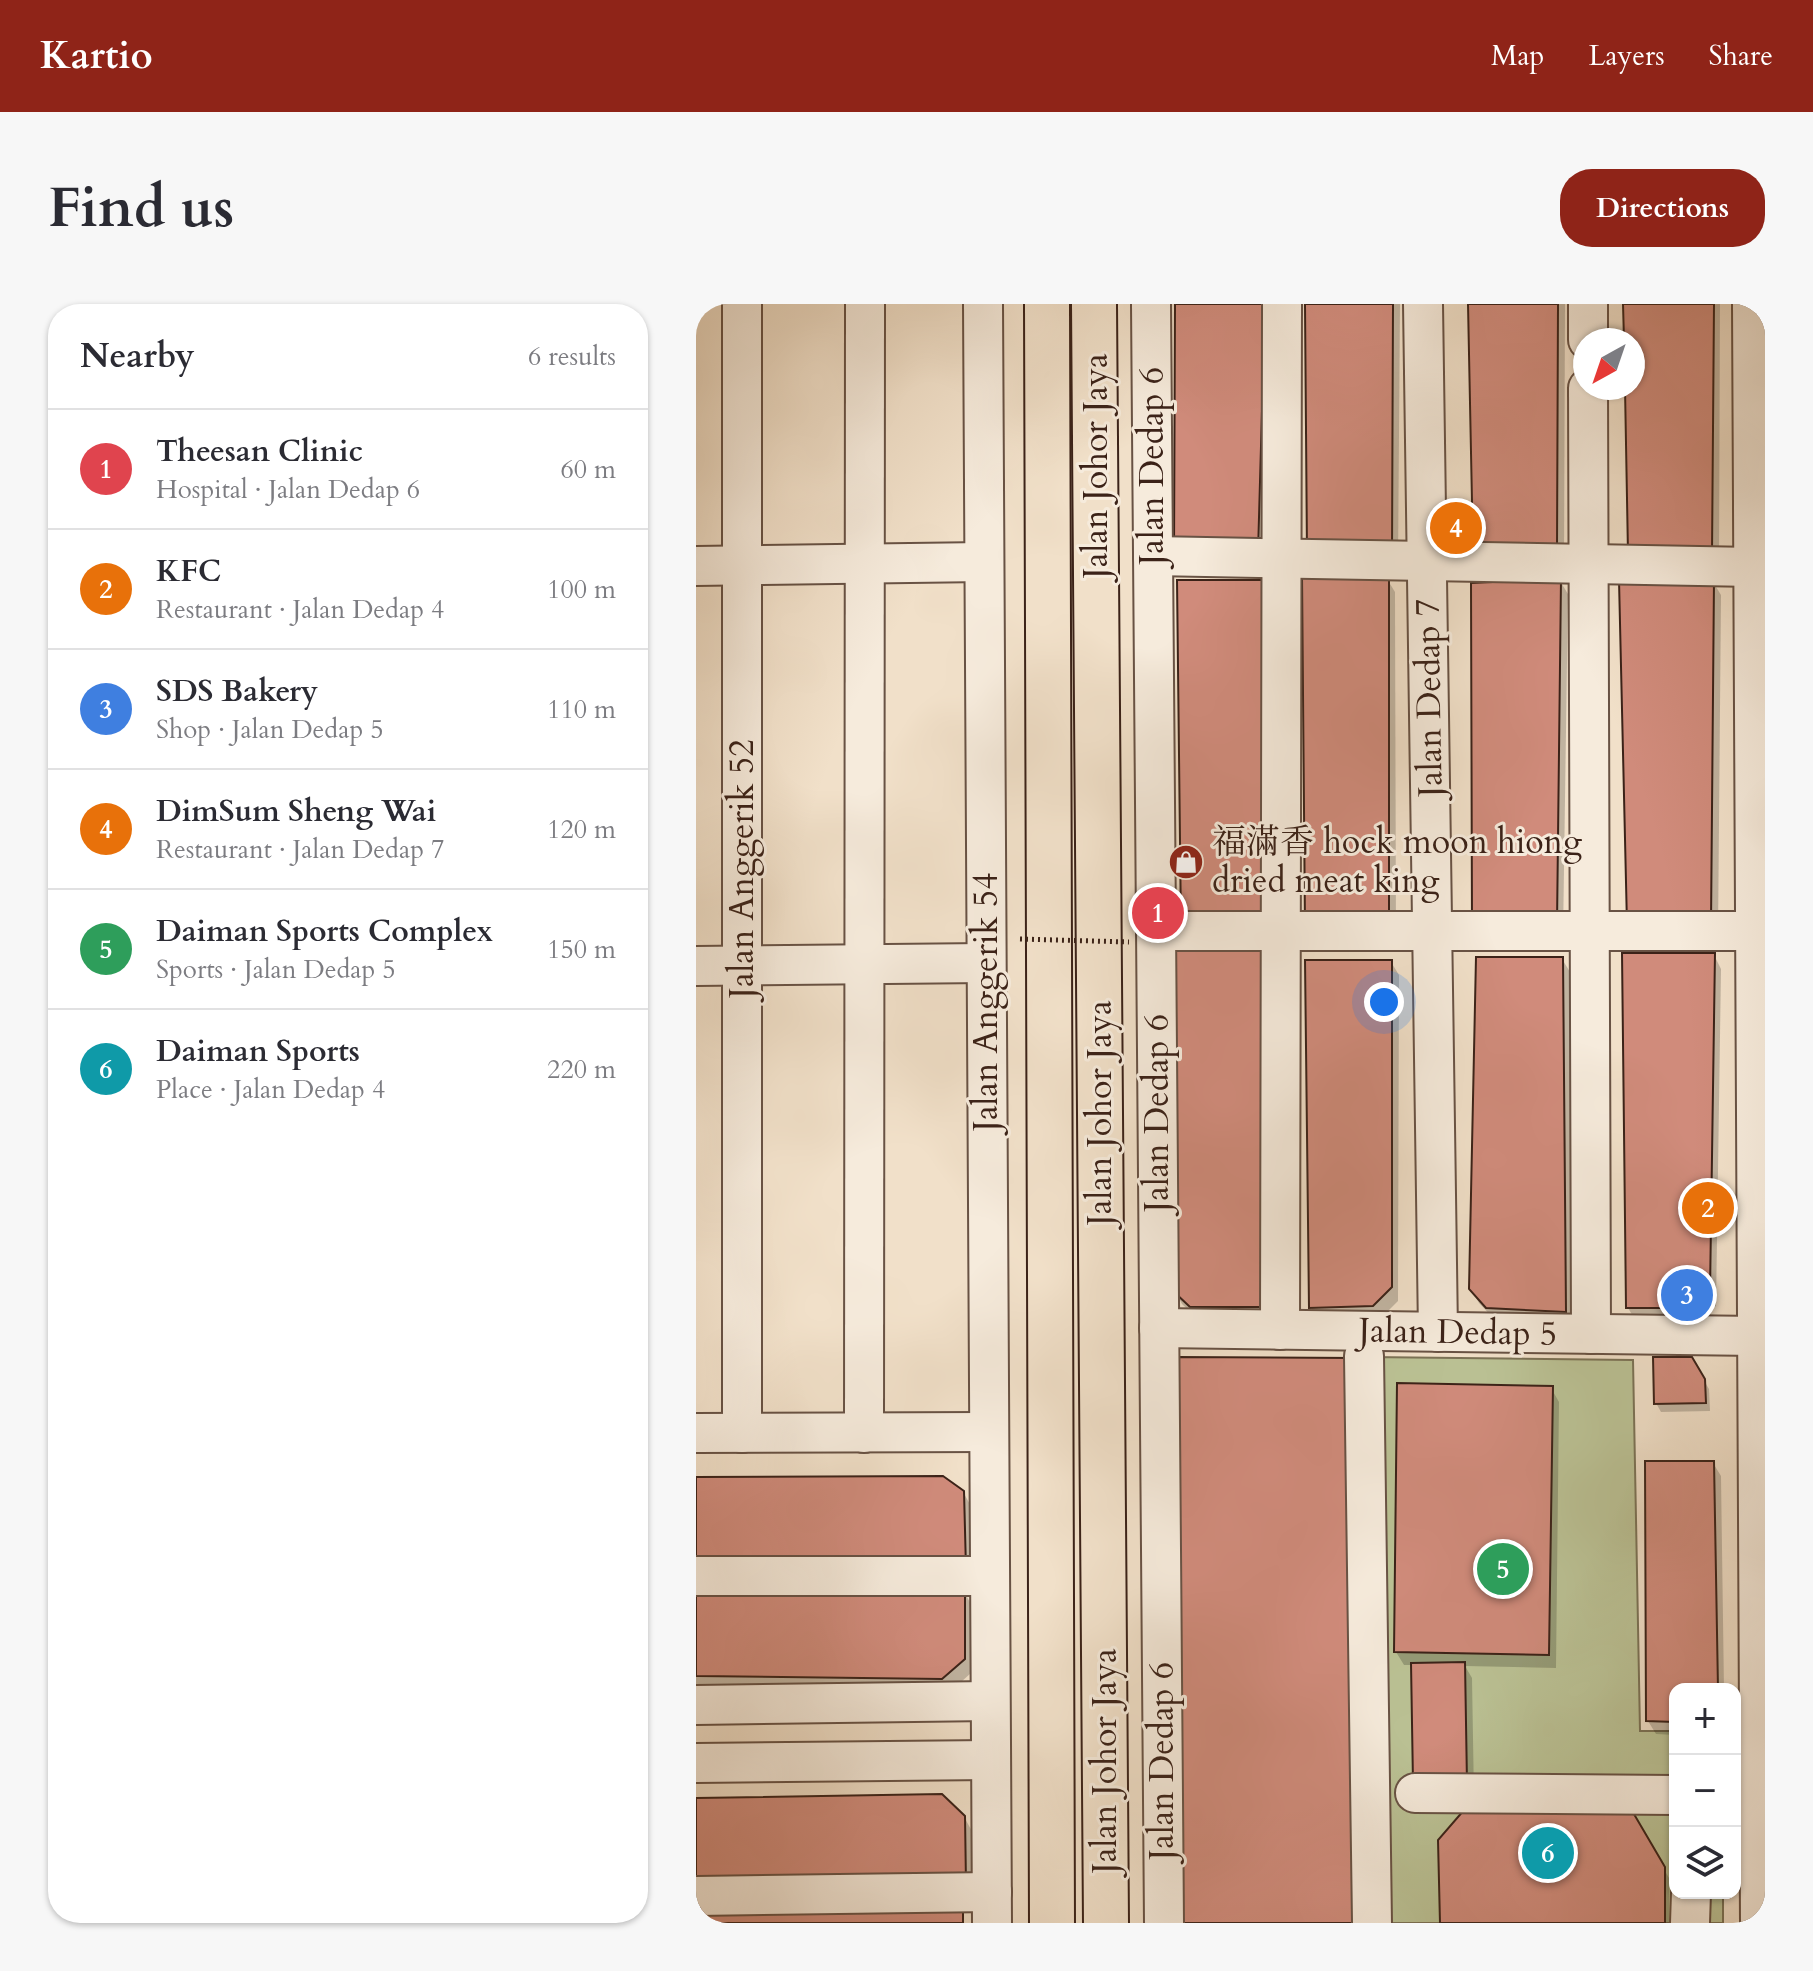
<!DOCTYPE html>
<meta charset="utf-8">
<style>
body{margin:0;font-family:Cardo,"Noto Serif SC",serif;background:#f7f7f7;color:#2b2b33}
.controls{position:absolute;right:24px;bottom:24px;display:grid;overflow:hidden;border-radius:16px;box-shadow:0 2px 6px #0004}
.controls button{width:72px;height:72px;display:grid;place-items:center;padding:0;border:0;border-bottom:2px solid #e1e1e2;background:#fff;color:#2b2b33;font:40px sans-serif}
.compass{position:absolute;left:877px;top:24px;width:72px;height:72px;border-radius:50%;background:#fff;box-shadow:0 2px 6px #0004;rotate:220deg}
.you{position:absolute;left:688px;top:698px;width:28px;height:28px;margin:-20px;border:6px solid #fff;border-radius:50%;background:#1a73e8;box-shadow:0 0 0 12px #1a73e833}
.badge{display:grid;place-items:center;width:52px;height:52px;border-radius:50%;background:#8f2418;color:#fff;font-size:26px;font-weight:700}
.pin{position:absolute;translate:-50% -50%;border:4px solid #fff;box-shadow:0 2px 8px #0006}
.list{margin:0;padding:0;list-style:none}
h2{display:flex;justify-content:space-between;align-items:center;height:104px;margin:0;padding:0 32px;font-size:34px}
h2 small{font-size:26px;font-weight:400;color:#7c7c81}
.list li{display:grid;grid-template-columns:52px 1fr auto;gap:24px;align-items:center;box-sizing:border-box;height:120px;padding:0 32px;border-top:2px solid #e1e1e2}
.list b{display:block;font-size:30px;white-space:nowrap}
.list p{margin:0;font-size:26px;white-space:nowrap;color:#7c7c81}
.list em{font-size:26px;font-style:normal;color:#7c7c81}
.icon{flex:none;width:44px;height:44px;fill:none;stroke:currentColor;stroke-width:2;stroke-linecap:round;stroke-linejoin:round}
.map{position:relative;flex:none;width:1069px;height:1619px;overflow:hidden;border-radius:32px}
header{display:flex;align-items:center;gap:48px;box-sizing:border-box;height:112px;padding:0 40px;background:#8f2418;color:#fff}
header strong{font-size:38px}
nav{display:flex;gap:44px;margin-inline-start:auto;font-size:28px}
.intro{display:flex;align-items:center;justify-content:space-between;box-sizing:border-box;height:192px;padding:0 48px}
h1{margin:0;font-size:56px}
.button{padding:20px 36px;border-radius:32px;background:#8f2418;color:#fff;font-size:28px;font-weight:700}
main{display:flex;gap:48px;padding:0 48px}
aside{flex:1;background:#fff;border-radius:32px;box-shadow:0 2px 6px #0004}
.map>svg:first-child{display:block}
.park{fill:#bbc295;stroke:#7b7256;stroke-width:2}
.shadow{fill:#0003}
.building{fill:#d08b7b;stroke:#3b2218;stroke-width:2}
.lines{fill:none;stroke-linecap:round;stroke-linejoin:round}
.minor-casing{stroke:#685244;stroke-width:42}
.major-casing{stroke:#3b2218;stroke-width:48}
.minor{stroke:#f6ebdc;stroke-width:38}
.major{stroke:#f1e0c9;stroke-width:44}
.path-bridge{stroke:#3b2218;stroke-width:5;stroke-dasharray:2 4;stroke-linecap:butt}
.labels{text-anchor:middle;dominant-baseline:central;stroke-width:6;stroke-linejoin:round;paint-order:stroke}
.street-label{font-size:34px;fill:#3b2218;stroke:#f6ebdc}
.poi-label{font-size:34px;fill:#3b2218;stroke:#f6ebdc;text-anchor:start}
</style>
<header>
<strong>Kartio</strong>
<nav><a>Map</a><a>Layers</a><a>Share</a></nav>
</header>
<div class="intro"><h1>Find us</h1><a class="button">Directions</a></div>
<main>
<aside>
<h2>Nearby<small>6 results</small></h2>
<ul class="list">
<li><span class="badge" style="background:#e0444e">1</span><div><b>Theesan Clinic</b><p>Hospital · Jalan Dedap 6</p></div><em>60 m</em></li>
<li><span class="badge" style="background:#e8710a">2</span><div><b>KFC</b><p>Restaurant · Jalan Dedap 4</p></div><em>100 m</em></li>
<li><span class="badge" style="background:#3f7fe0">3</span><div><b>SDS Bakery</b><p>Shop · Jalan Dedap 5</p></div><em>110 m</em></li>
<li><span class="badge" style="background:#e8710a">4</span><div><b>DimSum Sheng Wai</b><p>Restaurant · Jalan Dedap 7</p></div><em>120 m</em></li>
<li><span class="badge" style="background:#2e9e5b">5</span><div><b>Daiman Sports Complex</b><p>Sports · Jalan Dedap 5</p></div><em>150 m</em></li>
<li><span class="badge" style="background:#0f9aa8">6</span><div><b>Daiman Sports</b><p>Place · Jalan Dedap 4</p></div><em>220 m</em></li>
</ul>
</aside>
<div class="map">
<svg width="1069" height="1619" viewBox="0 0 1069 1619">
<rect width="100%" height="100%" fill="#f1e0c9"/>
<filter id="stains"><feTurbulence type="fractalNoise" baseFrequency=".0025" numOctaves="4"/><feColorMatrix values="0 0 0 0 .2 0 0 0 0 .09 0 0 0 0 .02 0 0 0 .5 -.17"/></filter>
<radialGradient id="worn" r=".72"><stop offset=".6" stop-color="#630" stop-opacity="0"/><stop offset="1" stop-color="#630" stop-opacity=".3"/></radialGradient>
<path class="park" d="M673,1053l264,3 7,371h35v162h48v30h-352z"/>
<g class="shadow">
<path d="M481,0h95l-8,262z"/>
<path d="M611,0h93l-2,262z"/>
<path d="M774,0h95l-1,259z"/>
<path d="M929,0h95l-1,263 -92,-179h6v-48h-7z"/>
<path d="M691,275l8,13 1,346h-81z"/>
<path d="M864,277l8,13 -5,344 -81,1z"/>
<path d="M1017,278l8,13 -3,342 -81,1z"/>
<path d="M564,649l8,13 2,354h-71l-17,-16 -8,-14z"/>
<path d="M1018,651l7,14 -5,337 -20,15h-60l-8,-13z"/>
<path d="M866,655l8,13 2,353 -76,-4 -17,-18 -8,-14z"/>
<path d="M695,658l8,13 -1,326 -18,18 -62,2 -7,-14z"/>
<path d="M995,1055l18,30 1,22 -49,1 -5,-9z"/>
<path d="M855,1084l8,14 -3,266 -91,-2 7,12 2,118 -61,-131h-9l-8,-13z"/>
<path d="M1017,1159l8,13 3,213h-49v46l-19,-1 -8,-13z"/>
<path d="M0,1175l267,13 8,14 1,76z"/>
<path d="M0,1284l267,2 8,14v69l-21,19 -254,-3z"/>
<path d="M0,1496l268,17 8,14 1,66z"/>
<path d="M934,1507l39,67v45h-227z"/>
</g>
<g class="building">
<path d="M479,0h90l-7,249h-84z"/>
<path d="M609,0h88l-1,249 -85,1z"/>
<path d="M772,0h90l-1,246 -84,1z"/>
<path d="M927,0h91l-2,250h-84l-3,-166h8v-48h-9z"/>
<path d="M606,273h87v348h-84z"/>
<path d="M865,275l-4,346 -85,1 -1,-343z"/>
<path d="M481,276h87l1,348h-84z"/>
<path d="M923,276h95l-3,344 -84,1z"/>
<path d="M478,647h87l2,356h-73l-18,-17z"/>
<path d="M926,649h93l-5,339 -22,16h-62z"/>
<path d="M780,653h87l3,355 -80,-4 -17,-19z"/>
<path d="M609,656h87v327l-19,19 -64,2z"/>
<path d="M480,1053l180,1 3,565h-180z"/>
<path d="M957,1053h39l13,22 1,24 -52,1z"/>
<path d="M701,1079l156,3 -4,269 -155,-3z"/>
<path d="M949,1157h69l4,228h-43v33l-29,-1z"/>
<path d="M247,1172l21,15 2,78 -270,2v-94z"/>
<path d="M0,1282l269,2v71l-23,20 -246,-3z"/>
<path d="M769,1358l2,121h-54l-2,-120z"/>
<path d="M246,1490l23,22 1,68h-270v-86z"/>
<path d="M935,1505l34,58v56h-225l-2,-83 26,-30z"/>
<path d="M0,1604l267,1v14h-267z"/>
</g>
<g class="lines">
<g class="minor-casing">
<g id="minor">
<path d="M287,0l9,1619"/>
<path d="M455,0l13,1619"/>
<path d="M727,0l15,1028"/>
<path d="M892,0v36"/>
<path d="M1056,0l8,1619"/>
<path d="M892,84l3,946"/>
<path d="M457,252l600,11"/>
<path d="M0,262l288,-4"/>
<path d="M460,627h599"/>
<path d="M0,662l290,-3"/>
<path d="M463,1024l598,8"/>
<path d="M584,1026l2,-1026"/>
<path d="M668,1052l8,567"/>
<path d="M0,1129l292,-1"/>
<path d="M46,1129v-1129"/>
<path d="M168,1129l1,-1129"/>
<path d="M0,1272h293"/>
<path d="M0,1401l294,-4"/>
<path d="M0,1459l294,-3"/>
<path d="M719,1489l260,2"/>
<path d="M0,1592l296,-4"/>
<path d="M994,1619l1,-30"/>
</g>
</g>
<g class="major-casing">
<g id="major">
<path d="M351,0l5,1619"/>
<path d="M398,0l12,1619"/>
</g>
</g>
<use href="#minor" class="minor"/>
<use href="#major" class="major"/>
<path class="path-bridge" d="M324,635l109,3"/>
</g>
<defs>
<g id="shop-disc" transform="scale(1.8)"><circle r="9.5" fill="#8f2418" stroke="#f6ebdc"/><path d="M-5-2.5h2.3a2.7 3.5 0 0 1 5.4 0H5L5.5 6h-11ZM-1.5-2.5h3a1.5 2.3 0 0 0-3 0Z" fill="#fff"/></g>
</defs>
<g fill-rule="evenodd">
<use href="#shop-disc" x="490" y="558"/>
</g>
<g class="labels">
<g class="street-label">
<text transform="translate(400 162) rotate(-90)">Jalan Johor Jaya</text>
<text transform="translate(456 162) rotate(-90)">Jalan Dedap 6</text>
<text transform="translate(733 394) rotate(-91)">Jalan Dedap 7</text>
<text transform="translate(46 565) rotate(-90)">Jalan Anggerik 52</text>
<text transform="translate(290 698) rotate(-90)">Jalan Anggerik 54</text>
<text transform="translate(404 809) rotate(-90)">Jalan Johor Jaya</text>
<text transform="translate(461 809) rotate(-90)">Jalan Dedap 6</text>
<text transform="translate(762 1028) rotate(1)">Jalan Dedap 5</text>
<text transform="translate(409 1457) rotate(-90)">Jalan Johor Jaya</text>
<text transform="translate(466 1457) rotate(-90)">Jalan Dedap 6</text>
</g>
<g class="poi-label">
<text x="516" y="538">福滿香 hock moon hiong<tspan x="516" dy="39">dried meat king</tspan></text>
</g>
</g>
<rect width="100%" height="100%" filter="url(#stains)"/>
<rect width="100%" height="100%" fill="url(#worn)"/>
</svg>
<div class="controls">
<button>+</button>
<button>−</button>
<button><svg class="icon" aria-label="layers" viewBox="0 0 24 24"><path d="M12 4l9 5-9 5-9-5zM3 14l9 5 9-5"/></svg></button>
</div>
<svg class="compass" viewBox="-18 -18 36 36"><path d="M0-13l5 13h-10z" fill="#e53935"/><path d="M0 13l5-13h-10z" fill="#7c7c81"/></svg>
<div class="you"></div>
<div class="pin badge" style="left:462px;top:609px;background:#e0444e">1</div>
<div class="pin badge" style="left:1012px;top:904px;background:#e8710a">2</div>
<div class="pin badge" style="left:991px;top:991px;background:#3f7fe0">3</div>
<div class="pin badge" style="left:760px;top:224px;background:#e8710a">4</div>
<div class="pin badge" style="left:807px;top:1265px;background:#2e9e5b">5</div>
<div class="pin badge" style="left:852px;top:1549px;background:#0f9aa8">6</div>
</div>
</main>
